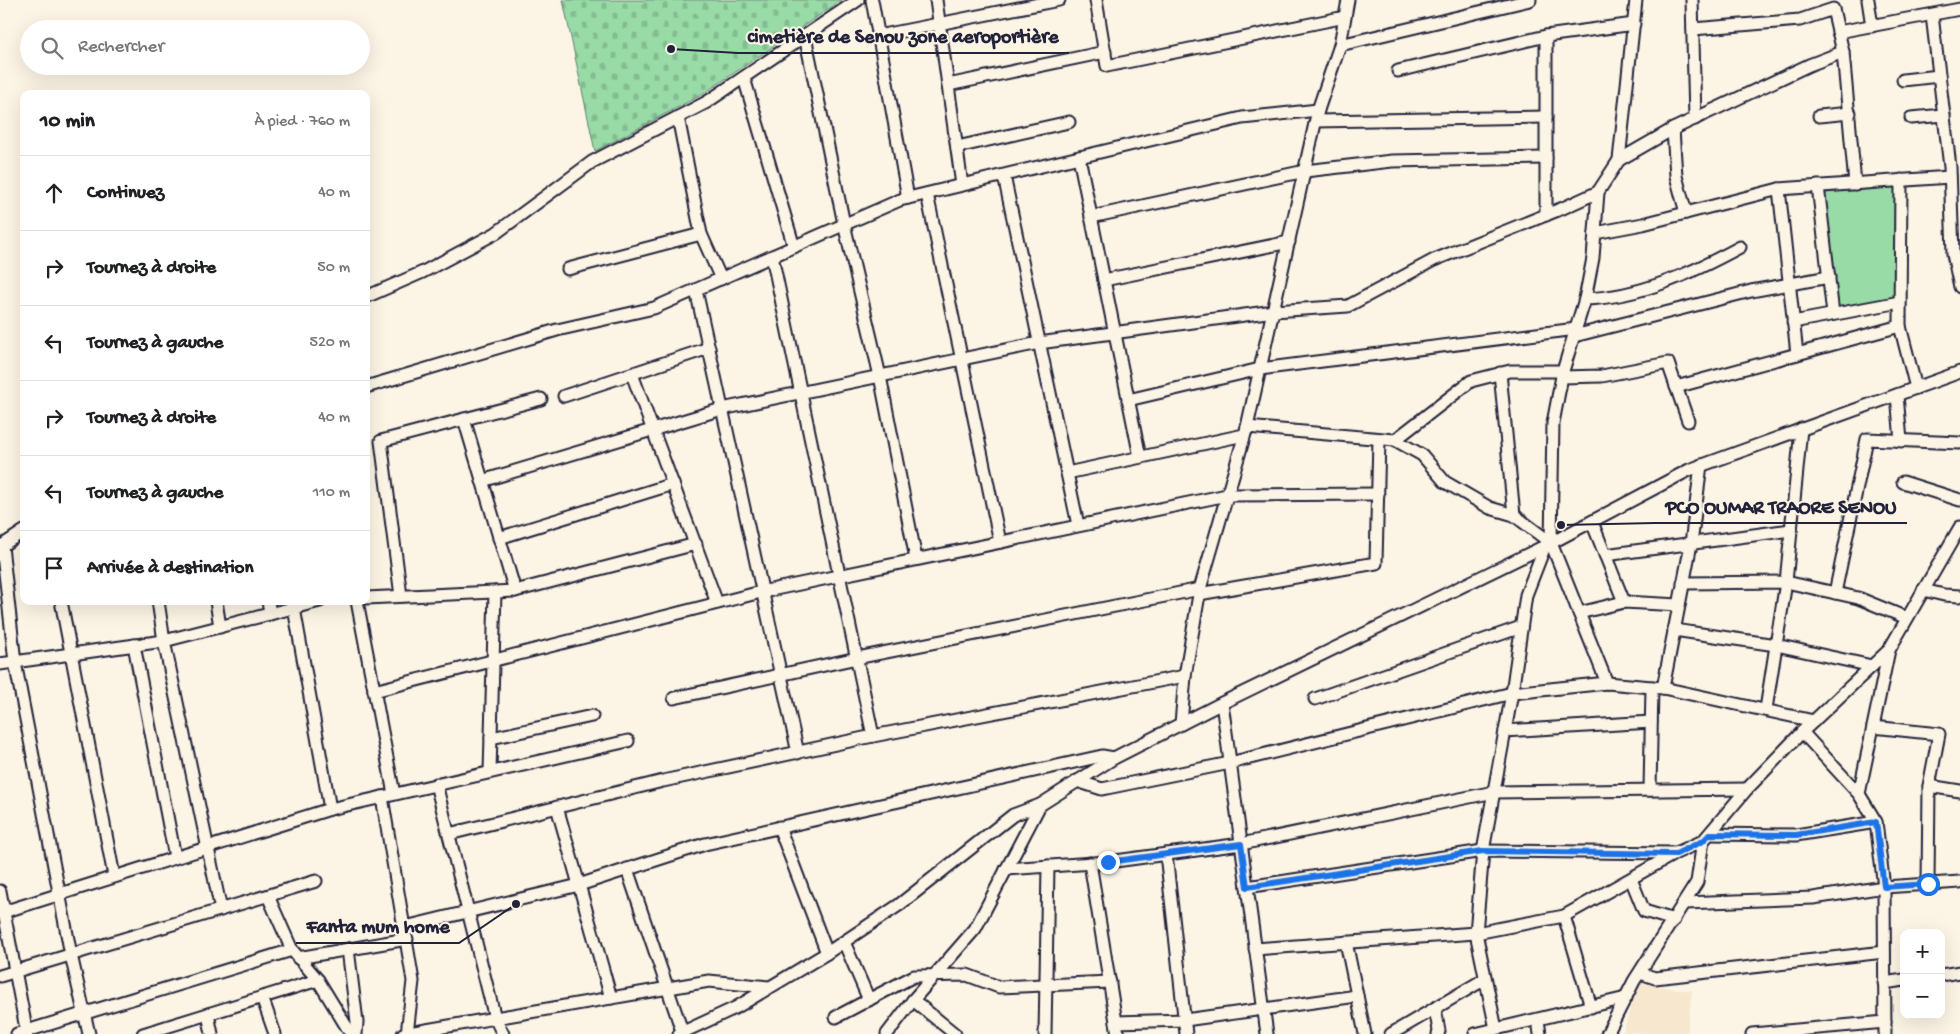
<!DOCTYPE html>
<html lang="fr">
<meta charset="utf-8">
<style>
body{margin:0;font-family:"Gochi Hand",sans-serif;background:#f6f6f6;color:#202124}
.controls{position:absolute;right:15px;bottom:15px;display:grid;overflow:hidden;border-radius:10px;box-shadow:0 5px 20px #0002}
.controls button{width:45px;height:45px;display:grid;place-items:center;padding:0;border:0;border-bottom:1px solid #e0e0e0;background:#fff;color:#202124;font:25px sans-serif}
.stop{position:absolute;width:15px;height:15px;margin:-11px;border:4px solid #1a73e8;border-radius:50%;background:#fff}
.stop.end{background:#1a73e8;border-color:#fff;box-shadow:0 1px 5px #0008}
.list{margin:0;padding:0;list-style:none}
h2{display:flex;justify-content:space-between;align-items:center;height:65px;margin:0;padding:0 20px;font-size:21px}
h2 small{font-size:16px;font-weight:400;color:#757577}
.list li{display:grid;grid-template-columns:32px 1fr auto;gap:15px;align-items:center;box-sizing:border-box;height:75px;padding:0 20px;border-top:1px solid #e0e0e0}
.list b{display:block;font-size:19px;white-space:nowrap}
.list em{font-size:16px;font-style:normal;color:#757577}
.icon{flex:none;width:28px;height:28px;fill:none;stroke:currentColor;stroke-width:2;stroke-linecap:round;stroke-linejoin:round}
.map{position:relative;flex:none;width:1960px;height:1034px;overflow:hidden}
.search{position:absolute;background:#fff;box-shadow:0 5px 20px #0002;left:20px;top:20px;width:350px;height:55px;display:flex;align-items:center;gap:12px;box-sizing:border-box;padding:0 18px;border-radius:28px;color:#757577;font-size:19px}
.panel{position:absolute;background:#fff;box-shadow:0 5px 20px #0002;left:20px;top:90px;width:350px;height:515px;border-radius:10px}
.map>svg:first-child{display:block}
.built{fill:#f6e7ce}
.green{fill:#98dba6;stroke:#5d7e70}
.cemetery{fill:url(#cemetery-stones);stroke:#5d7e70}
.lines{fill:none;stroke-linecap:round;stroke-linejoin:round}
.minor-casing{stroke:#22223b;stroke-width:15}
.minor{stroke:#fcf5e5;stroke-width:11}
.route{stroke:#1a73e8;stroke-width:6}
.leader{fill:none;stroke:#22223b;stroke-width:2}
.callout-dot{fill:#22223b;stroke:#fcf5e5;stroke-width:2}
.callout-label{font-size:20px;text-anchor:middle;font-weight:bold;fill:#22223b;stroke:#fcf5e5;stroke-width:4;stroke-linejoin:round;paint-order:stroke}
</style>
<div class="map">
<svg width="1960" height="1034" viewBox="0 0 1960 1034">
<defs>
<pattern id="cemetery-stones" width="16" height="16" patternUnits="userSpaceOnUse" patternTransform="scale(1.25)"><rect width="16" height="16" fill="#98dba6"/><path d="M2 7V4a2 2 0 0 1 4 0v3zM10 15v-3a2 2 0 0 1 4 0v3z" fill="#83bc90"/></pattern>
</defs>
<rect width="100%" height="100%" fill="#fcf5e5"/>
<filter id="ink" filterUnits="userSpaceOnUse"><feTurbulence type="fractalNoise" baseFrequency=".02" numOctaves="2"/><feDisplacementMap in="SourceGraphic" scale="10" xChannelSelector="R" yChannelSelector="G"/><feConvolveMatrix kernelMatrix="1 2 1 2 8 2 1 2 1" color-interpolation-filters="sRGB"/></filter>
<g filter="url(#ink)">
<path class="built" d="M1638,983l54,8 -5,43 -64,-2z"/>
<path class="green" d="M1896,187l2,113 -61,11 -12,-118z"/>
<path class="cemetery" d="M563,0h279l-139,94 -108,57z"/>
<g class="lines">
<g class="minor-casing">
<g id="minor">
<path d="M872,0l36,198"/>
<path d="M936,0l26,185"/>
<path d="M1096,0l11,66 238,-49"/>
<path d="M1348,0l-8,45 -22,65 -71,317 148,13 27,15 23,27 45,26 24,7 37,28"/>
<path d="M1692,0l3,119"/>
<path d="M1868,0l4,26"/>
<path d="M1932,15l18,152 3,87 7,33"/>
<path d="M1693,29l107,-9 33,-11 10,43 12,132"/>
<path d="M1838,32l122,-23"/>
<path d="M805,36l39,188 36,152 36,183"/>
<path d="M878,36l181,-36"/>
<path d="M1546,36v179"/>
<path d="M1340,45l190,-45"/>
<path d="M1398,71l148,-35 88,-12"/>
<path d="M744,78l50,169"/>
<path d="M1903,80l36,-4"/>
<path d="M948,85l157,-33"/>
<path d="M1819,116l31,-3"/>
<path d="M678,117l23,117 20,45"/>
<path d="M1911,118l33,-3"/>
<path d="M1316,121l230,-4"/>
<path d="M1673,129l3,47 10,37"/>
<path d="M957,147l112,-25"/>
<path d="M1079,157l61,300"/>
<path d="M1619,160l17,-160"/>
<path d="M1004,176l74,349"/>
<path d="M1901,180l-1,146 16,62"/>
<path d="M1818,186l15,128"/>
<path d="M1779,189l18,165"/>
<path d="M927,194l73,348"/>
<path d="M1091,217l214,-46 87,-10 154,-3"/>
<path d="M1595,233l48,-9 136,-35 171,-12"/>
<path d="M772,256l101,480"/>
<path d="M568,269l133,-35"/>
<path d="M1104,280l185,-38"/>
<path d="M696,290l102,463"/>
<path d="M366,297l57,-25 73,-39 96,-71 115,-60 151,-102"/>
<path d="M1585,299c56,-2 107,-26 155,-52"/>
<path d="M1793,322l107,-20"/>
<path d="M1574,336l177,-45 78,-14"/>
<path d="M1500,373l14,142"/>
<path d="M632,374l85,229"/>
<path d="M1562,377l40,-1 66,-13 20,58"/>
<path d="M366,387l191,-57 97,-22 246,-108 342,-82 76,-8"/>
<path d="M1676,387l224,-61"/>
<path d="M1897,395l4,46"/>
<path d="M564,396l145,-48"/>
<path d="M1128,400l132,-31 316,-40"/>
<path d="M464,419l51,172"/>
<path d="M1395,440l76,-59 39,-10h53"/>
<path d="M1067,473l177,-38"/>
<path d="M482,481l240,-72 317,-66 235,-32 74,-5 86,-46 129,-52 35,-16"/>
<path d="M1903,482l57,18"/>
<path d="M1592,522l32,80"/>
<path d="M499,538l174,-54"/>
<path d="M2,546l13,116 56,293 18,79"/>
<path d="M0,547l24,-16"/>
<path d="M1605,555l186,-25"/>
<path d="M1683,583l103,-1 72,16 49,20"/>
<path d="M1923,590l21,5 16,1"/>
<path d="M1835,593l32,-154 93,4"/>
<path d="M1199,594l177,-31 3,-124"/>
<path d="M401,596l-20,-155 160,-42"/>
<path d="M366,598l149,-7 181,-47"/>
<path d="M61,601l53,275"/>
<path d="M158,601l6,40 57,269"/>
<path d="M216,601l4,26"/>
<path d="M268,601l2,13"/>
<path d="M357,601l37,193"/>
<path d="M294,608l36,201"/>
<path d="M1579,613l45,-11 55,3"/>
<path d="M1674,630l102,15 96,21"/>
<path d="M134,645l41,212"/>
<path d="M0,664l164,-23 156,-40"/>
<path d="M1607,683l-56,-140 2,-120 10,-52 22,-72 8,-41 5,-66 21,-32 54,-31 136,-64 34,-13"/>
<path d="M1663,688l28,-144 10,-79"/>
<path d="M374,691l387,-99 466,-97 151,-1"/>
<path d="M674,698l183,-40 343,-69 47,-162"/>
<path d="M1315,699l206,-72"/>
<path d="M1222,703l45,331"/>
<path d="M1766,709l20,-127 15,-153"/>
<path d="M1181,724l4,-48 15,-87"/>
<path d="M1873,727l66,7 -10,52 -1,98"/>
<path d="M1505,731l146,-9"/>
<path d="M1802,732l57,62 17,28 8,65 1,147"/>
<path d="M491,738l101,-22"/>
<path d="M490,772l5,-180"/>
<path d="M1077,781l25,8 128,-26 282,-70 95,-10 56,5 151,33"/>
<path d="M436,784l59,234 8,16"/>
<path d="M1929,786l31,5"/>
<path d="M1650,790l2,-103"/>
<path d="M1859,794l30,-144"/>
<path d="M382,797l31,184 -6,53"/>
<path d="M557,807l54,191"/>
<path d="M779,827l48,126"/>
<path d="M449,834l214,-53 210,-45 312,-60"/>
<path d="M1710,834l86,1 80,-13"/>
<path d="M1166,854l20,180"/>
<path d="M1090,863l28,171"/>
<path d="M627,869l55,162"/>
<path d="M1006,869l102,-7 133,-18 253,-52 253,-3"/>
<path d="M1631,879l13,32 30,9"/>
<path d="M1247,887l236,-36 191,2"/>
<path d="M0,891l27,143"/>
<path d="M268,896l24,54 26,30 33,54"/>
<path d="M1685,903l128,-5 71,-11 76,-5"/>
<path d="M0,913l330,-104 298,-68"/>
<path d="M1564,916l27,91"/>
<path d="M405,927l174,-42 126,-41 397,-88 12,2"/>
<path d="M844,942l25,58"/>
<path d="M1346,942l19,92"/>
<path d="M348,949l9,73 -1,12"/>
<path d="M1255,949l221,-16 88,-17 112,-63 27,-12 44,-52 55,-57 87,-82 71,-123"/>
<path d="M298,958l109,-19"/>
<path d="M1640,973l15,5 229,-26"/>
<path d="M1941,975l19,-3"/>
<path d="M0,976l316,-95"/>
<path d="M1884,983l20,-3"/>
<path d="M262,997l13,37"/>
<path d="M913,1000l42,34"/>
<path d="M1435,1008l4,23 -1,3"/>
<path d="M208,1014l4,20"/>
<path d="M836,1017l78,-41 53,-1 32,12 111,-5"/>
<path d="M1538,1020l2,14"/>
<path d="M1116,1022l69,-2 172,-24"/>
<path d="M1496,1029l-20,-96 7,-82 29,-158 14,-98 19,-49"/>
<path d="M17,1034l275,-84"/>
<path d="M143,1034l175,-54"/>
<path d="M403,1034l306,-53 60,6"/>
<path d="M679,1034l58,-27 90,-54 72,-48 114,-90 27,-10 74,-47 108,-55 329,-160 138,-73 271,-98"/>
<path d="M887,1034l26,-34 62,-71 65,-124"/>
<path d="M1045,1034l3,-168"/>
<path d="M1391,1034l94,-55"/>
<path d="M1475,1034l151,-36"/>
<path d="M1607,1034l27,-53 63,-99 6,-41"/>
<path d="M1752,1034l133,-12"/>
</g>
</g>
<use href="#minor" class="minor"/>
</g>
</g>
<g class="lines" filter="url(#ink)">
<path class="route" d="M1108,862l133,-18 6,43 236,-36 193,3 27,-13 7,-7 86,1 80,-13 8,65 44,-3"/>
</g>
<path class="leader" d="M671 49L738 53H1069M1561 525L1655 523H1907M516 904L459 943H296"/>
<g class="callout-dot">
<circle cx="671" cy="49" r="5"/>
<circle cx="1561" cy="525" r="5"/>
<circle cx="516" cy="904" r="5"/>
</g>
<g class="callout-label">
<text x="903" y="42">cimetière de Senou zone aeroportière</text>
<text x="1781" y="513">PCO OUMAR TRAORE SENOU</text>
<text x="378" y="932">Fanta mum home</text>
</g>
</svg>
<div class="controls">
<button>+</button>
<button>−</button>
</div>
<div class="stop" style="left:1928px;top:884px"></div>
<div class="stop end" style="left:1108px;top:862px"></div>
<div class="search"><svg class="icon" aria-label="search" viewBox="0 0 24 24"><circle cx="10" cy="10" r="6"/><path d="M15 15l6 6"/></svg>Rechercher</div>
<section class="panel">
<h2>10 min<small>À pied · 760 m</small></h2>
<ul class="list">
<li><svg class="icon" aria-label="ahead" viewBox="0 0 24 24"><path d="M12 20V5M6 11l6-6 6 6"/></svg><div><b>Continuez</b></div><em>40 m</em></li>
<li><svg class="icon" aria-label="right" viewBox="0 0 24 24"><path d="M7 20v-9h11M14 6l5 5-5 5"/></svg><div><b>Tournez à droite</b></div><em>50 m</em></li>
<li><svg class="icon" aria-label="left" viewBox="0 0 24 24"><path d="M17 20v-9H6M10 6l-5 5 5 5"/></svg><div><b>Tournez à gauche</b></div><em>520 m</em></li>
<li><svg class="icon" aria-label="right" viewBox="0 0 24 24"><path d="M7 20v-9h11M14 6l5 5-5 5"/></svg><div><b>Tournez à droite</b></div><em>40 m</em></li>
<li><svg class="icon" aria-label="left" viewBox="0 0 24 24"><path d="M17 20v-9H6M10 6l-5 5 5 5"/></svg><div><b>Tournez à gauche</b></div><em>110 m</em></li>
<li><svg class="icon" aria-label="arrive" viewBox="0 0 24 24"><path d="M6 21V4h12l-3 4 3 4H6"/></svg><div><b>Arrivée à destination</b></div></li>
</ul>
</section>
</div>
